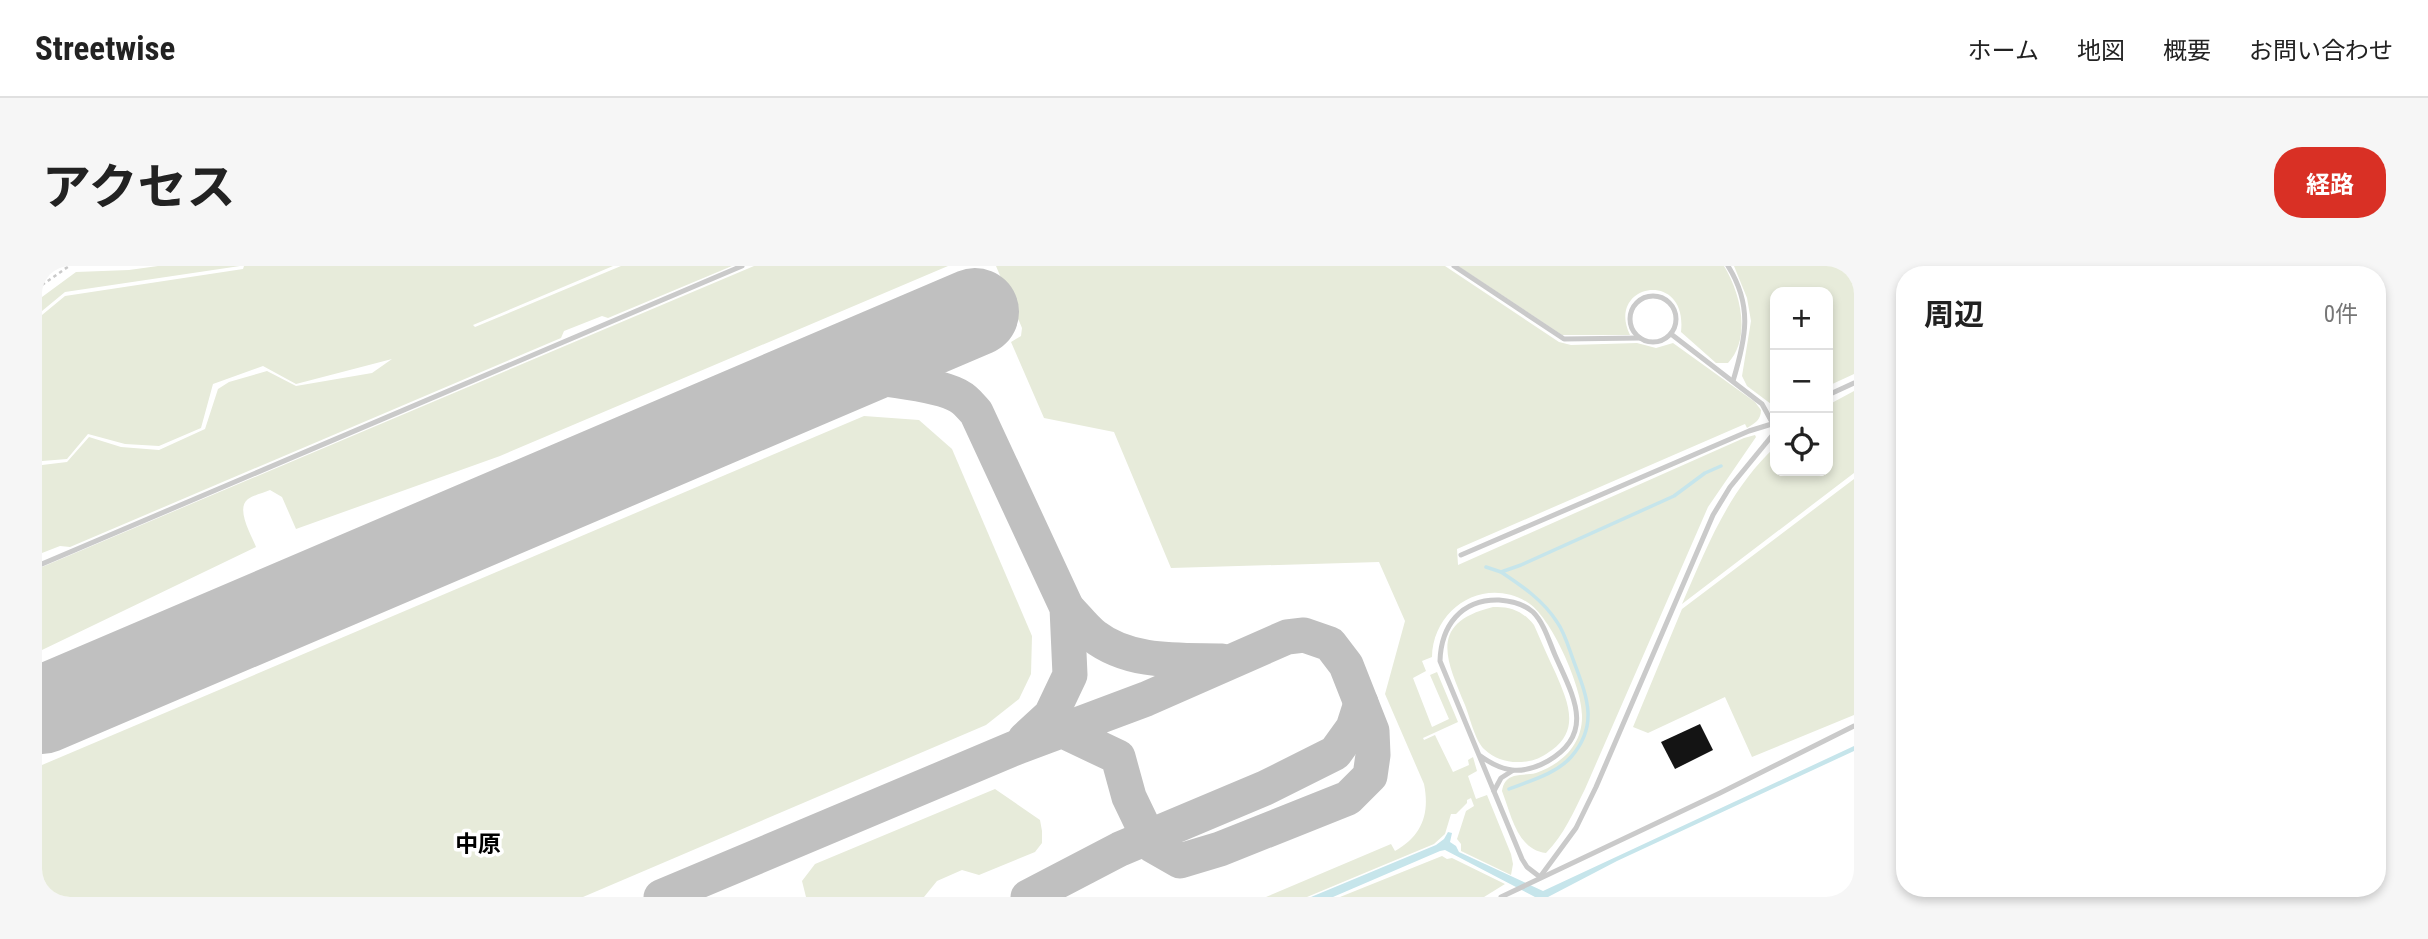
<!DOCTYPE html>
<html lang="ja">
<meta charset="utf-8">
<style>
body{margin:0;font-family:"Roboto Condensed","Noto Sans JP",sans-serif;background:#f6f6f6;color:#222}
.controls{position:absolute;right:21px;top:21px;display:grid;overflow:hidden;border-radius:14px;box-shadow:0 4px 10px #0003}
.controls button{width:63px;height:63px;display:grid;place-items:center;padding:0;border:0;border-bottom:2px solid #e0e0e0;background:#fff;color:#222;font:35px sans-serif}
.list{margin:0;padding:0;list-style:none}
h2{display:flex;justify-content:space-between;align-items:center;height:91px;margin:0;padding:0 28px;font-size:30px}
h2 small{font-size:23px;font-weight:400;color:#767676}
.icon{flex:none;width:38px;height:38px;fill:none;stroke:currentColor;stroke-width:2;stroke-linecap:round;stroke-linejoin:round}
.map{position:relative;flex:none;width:1812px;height:631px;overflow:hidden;border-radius:28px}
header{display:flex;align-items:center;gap:42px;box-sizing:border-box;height:98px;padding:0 35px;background:#fff;border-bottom:2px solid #e0e0e0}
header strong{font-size:33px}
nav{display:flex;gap:38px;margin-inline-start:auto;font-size:24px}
.intro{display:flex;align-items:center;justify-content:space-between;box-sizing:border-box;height:168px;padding:0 42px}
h1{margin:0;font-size:49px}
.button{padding:18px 32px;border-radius:28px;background:#d93025;color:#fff;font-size:24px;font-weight:700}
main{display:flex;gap:42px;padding:0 42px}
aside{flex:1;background:#fff;border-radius:28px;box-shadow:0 4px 10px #0003}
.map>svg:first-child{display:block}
.green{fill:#e7ebda}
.water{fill:#c6e5eb}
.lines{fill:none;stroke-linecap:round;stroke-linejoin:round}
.stream{stroke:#c6e5eb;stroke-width:3.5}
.taxiway{stroke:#c0c0c0;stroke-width:35}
.runway{stroke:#c0c0c0;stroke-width:88}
.building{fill:#141414}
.path{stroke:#cacaca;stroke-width:2.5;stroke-dasharray:3.5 3.5;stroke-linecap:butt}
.service{stroke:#cacaca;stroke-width:5}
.labels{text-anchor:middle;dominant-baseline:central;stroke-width:7;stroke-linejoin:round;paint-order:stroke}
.quarter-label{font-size:23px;font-weight:bold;fill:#000;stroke:#fff}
</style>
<header>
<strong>Streetwise</strong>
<nav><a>ホーム</a><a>地図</a><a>概要</a><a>お問い合わせ</a></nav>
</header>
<div class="intro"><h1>アクセス</h1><a class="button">経路</a></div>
<main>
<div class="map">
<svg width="1812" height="631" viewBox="0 0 1812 631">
<rect width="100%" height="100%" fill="#fff"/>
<g class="green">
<path d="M116,0h82l-175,26 -23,19v-14l34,-25 53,-2z"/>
<path d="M202,0h369l-140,59 2,2 146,-61h111l-124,52 -6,-2 -38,15 -3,7 -491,209 -10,-1 -18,7v-88l25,-3 22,-25 32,10 38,3 46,-21 13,-40 11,-7 38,-11 29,15 76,-13 20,-14 -96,25 -33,-18 -50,18 -12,44 -42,18 -34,-2 -37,-10 -21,25 -25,2v-146l23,-19 178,-27z"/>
<path d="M712,0h194l-448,190 -204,73 -14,-32 -12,-7c-7,3 -16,5 -22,9 -13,10 4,37 8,48l-214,103v-83z"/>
<path d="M954,0h449l114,76 12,3 66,-2 19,5 17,-5 82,59 6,8c0,10 -6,13 -14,18l-2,-4 -288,125 1,16 286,-127 11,-3 1,2 -48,70 -123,282c-11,22 -21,46 -39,64 -29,-3 -35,-39 -44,-62 1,-8 5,-13 12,-15 7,-2 15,-1 22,-3 26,-9 47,-29 46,-58 0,-28 -31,-99 -55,-113 -43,-26 -94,6 -95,55l-10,4 4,10 -13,7 19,49 17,-8 -19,-44 7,-3 21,50 -35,16 1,2 11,-5 18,37 16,-7 -1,-5 5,-3 4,14 -9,5 8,23 11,-4 24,59 2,10 -2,11 -50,-24v-7l-4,-5 9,-28 8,-5 -3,-8 -4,2v3l-11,11h-5l-6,20 -11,10 -127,53h-41l125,-53 4,7c27,-15 35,-37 29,-67l-39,-90 20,-73 -26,-59 -208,6 -57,-136 -70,-14 -33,-76 10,-6 1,-8z"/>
<path d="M1416,0h266c16,26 28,71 4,97h-12l-35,-31c7,-64 -76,-48 -51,3h-68z"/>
<path d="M1692,0h120v108l-26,12v-94h-53v115l-28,-21 -5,-10 9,-55 -4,-23z"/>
<path d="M1812,125v82l-172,131c25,-57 46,-113 93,-157v24h53v-66z"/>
<path d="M822,150l55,4 33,29 80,187 -1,38 -12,25 -33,26 -403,172h-541v-132z"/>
<path d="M1812,213v236l-102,42 -27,-60 -77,36 -15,-6 49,-118z"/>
<path d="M1451,341c17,-1 30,4 41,18 7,16 14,32 22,49 11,26 25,55 -4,76 -7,5 -15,10 -23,11 -17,3 -32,0 -45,-12 -9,-9 -14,-31 -19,-44 -19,-46 -37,-82 28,-98z"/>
<path d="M953,523l45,31 2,11v12l-7,9 -56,23 -17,-5 -25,11 -13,16h-118l-4,-16 13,-17z"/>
<path d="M1400,590l5,3 5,-1 53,26 -21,13h-144z"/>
</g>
<path class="water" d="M1812,480v5l-237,110 -69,36h-13l-90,-47 -5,1 -107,46h-22l125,-52 8,-6 4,-7 4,1 -2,9 6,4 3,6 84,39z"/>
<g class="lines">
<g class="stream">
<path d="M1444,301l15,5 20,-7 153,-69 31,-23 16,-7"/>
<path d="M1459,306c21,14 42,28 56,50 8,11 12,27 17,40 13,35 25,63 -3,95 -15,17 -42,24 -62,32"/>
</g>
<g class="taxiway">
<path d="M787,108c27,1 111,9 131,23 6,3 11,10 16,15l91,196 3,67 -19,40 -26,24"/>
<path d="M1025,342c9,9 17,20 27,28 36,28 86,24 128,25"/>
<path d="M619,631l354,-149 131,-49 141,-62 17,-2 26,9 16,21 26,66 1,24 -3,21 -22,22 -128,51 -40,12 -28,-16 -23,-48 -11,-40 -57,-27"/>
<path d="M986,631l92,-48 145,-61 70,-35 18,-25 8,-25"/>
</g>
<path class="runway" d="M0,444l933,-398"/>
</g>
<path class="building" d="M1658,458l13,26 -38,19 -14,-27z"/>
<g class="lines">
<path class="path" d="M0,19l27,-19"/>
<g class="service">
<path d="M1412,0l110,73 76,-1"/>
<path d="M1686,0c25,40 18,72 5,115"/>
<circle cx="1611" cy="53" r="23"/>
<path d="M1629,68l91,70 11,20"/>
<path d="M1786,129l26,-12"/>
<path d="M1419,289l288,-124 26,-8"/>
<path d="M0,298l700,-298"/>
<path d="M1437,489c23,17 42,21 69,6 49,-28 24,-67 7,-106 -6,-14 -11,-32 -22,-43 -9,-8 -22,-11 -34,-12 -38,-1 -58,26 -59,61l82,198 5,8 13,10 36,-49 20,-41 117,-272 17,-28 45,-55"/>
<path d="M1452,525l7,-13 11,-7"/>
<path d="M1459,631l219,-104 134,-67"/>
</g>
</g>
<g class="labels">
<g class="quarter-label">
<text x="436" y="578">中原</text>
</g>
</g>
</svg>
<div class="controls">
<button>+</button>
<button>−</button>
<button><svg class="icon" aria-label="locate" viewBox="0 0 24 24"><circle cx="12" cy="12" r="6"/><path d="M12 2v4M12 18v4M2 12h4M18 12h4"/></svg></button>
</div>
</div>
<aside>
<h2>周辺<small>0件</small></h2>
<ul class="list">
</ul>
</aside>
</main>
